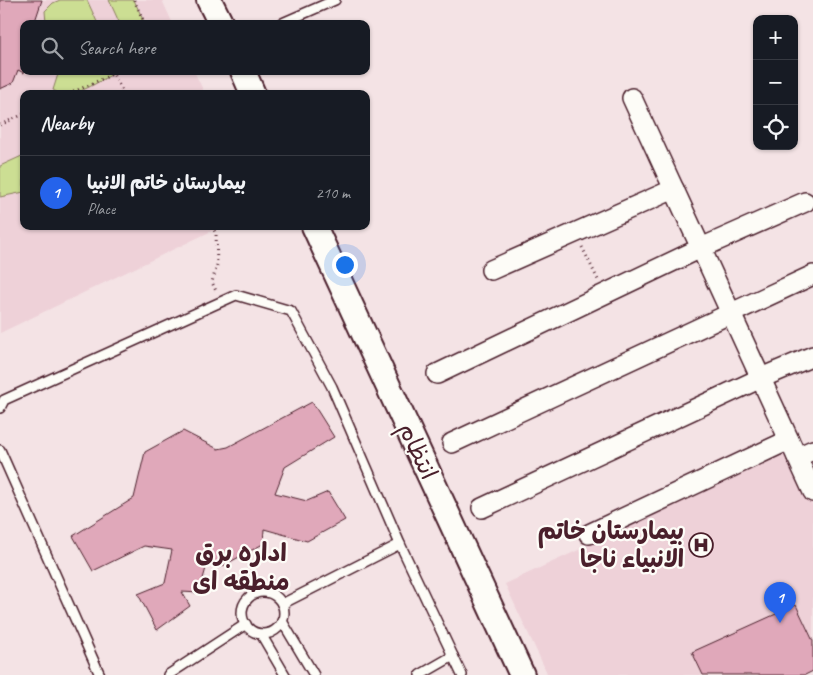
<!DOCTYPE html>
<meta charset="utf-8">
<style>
body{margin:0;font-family:Caveat,"Playpen Sans Arabic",sans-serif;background:#242831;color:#f1f3f6}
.controls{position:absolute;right:15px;top:15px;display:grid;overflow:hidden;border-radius:10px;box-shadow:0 1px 4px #0004}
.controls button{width:45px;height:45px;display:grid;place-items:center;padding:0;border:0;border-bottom:1px solid #363941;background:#171b24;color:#f1f3f6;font:25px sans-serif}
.you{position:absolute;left:344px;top:264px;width:18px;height:18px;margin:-12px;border:4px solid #fff;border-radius:50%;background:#1a73e8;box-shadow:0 0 0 8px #1a73e833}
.badge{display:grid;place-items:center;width:32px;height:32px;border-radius:50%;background:#2563eb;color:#fff;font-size:16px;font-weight:700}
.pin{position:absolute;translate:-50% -41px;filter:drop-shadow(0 1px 2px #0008)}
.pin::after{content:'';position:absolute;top:26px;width:18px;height:15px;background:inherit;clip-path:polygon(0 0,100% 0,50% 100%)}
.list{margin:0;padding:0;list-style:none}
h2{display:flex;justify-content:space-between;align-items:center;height:65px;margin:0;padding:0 20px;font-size:21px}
h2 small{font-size:16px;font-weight:400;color:#9ea1a6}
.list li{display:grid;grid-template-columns:32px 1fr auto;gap:15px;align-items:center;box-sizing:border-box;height:75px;padding:0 20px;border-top:1px solid #363941}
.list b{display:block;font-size:19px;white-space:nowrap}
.list p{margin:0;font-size:16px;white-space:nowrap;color:#9ea1a6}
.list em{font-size:16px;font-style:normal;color:#9ea1a6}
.icon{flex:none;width:28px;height:28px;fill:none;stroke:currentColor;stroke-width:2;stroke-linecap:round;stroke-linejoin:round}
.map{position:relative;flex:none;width:813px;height:675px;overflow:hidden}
.search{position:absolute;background:#171b24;box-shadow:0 1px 4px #0004;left:20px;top:20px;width:350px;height:55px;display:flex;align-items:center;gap:12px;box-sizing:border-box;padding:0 18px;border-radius:10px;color:#9ea1a6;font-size:19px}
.panel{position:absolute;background:#171b24;box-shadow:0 1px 4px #0004;left:20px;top:90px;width:350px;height:140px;border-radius:10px}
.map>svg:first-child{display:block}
.built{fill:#eed1d8}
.green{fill:#ccde93;stroke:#8b7e5f}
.building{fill:#e0a8ba;stroke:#4a1f2b}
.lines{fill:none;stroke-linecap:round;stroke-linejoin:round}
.service-casing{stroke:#4a1f2b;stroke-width:12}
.minor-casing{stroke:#4a1f2b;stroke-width:22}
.tertiary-casing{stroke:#4a1f2b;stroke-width:28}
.path{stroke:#4a1f2b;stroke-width:3;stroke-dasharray:1 4;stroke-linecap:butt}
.service{stroke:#fdfcf7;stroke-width:9}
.minor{stroke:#fdfcf7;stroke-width:19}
.tertiary{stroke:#fdfcf7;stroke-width:24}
.labels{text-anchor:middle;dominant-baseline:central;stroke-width:4.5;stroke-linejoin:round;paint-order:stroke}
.street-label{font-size:24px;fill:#4a1f2b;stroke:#fdfcf7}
.poi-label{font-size:24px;font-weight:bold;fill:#4a1f2b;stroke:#fdfcf7;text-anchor:end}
.neighbourhood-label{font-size:25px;font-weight:bold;fill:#4a1f2b;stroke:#fdfcf7}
</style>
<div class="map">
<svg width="813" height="675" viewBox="0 0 813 675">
<rect width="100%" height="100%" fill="#f4e3e5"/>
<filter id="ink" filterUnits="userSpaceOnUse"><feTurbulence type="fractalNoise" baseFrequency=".02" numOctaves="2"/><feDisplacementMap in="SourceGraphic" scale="10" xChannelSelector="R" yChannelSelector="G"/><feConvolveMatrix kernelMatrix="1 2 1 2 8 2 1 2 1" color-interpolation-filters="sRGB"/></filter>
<g filter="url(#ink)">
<g class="built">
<path d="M0,0h162l11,24h-149v47h170l11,23h-181v132h198l-222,107z"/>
<path d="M788,453l25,53v165l-8,4h-257l-43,-91z"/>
</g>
<g class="green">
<path d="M60,0h27l11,24 -52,-1 -1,-12 8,-8z"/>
<path d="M109,0h25l11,24h-25z"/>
<path d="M59,71h56l-2,3c-14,7 -38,24 -53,20 -1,0 -6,-4 -7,-4z"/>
<path d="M24,155v37l-24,5v-31z"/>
</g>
<g class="building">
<path d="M0,0h42l-8,24h-10v49l-6,-3 -5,13 -13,6z"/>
<path d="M312,402l22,35 -49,30 -10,26 32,8 21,-9 17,28 -38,21 -43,-12 -1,15 -44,24 -11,-7 -9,32 -17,-1 8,14 -33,24 -19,-36 27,-11 7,-33 -28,-4 -51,25 -20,-35 61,-38 11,-46 38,-21 35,18 10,-2z"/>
<path d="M796,605l17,36v30l-8,4h-102l-11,-23z"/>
</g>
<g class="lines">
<g class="service-casing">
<g id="service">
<path d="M280,24l55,-24"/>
<path d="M0,408l4,-8 232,-105 55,16 41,76 68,157 62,131"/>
<path d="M0,450l100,225"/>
<circle cx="263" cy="613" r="21"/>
<path d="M282,604l118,-60"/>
<path d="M282,621l32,54"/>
<path d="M261,634l24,41"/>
<path d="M168,675l78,-51"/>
<path d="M420,675l33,-19"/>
</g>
</g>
<g class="minor-casing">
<g id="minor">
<path d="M632,98l181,394"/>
<path d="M491,270l183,-81"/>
<path d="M437,374l264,-126 104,-46"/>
<path d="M452,443l361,-168"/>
<path d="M797,457l16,-7"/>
<path d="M482,508l279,-130 52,-22"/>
<path d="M589,534l200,-94"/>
</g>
</g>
<g class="tertiary-casing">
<g id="tertiary">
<path d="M209,0l12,24"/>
<path d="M243,71l10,23"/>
<path d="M314,226l208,449"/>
</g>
</g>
<g class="path">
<path d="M134,0l11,24"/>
<path d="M69,94l44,-20 11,20"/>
<path d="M0,125l24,-11"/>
<path d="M212,226l4,8 1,31 -5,17 4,9"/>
<path d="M582,247l16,33"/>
</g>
<use href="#service" class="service"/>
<use href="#minor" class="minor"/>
<use href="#tertiary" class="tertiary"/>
</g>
</g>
<defs>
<g id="hospital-ring" transform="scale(1.25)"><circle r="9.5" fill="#fdfcf7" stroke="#4a1f2b" stroke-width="1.5"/><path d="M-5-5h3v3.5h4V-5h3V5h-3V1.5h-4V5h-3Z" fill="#4a1f2b"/></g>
</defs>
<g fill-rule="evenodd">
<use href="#hospital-ring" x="701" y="545"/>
</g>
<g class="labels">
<g class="street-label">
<text transform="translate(418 451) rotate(65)">انتظام</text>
</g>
<g class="poi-label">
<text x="684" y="531">بیمارستان خاتم<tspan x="684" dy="28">الانبیاء ناجا</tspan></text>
</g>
<g class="neighbourhood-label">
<text x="241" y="553">اداره برق<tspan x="241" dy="29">منطقه ای</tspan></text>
</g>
</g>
</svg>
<div class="controls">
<button>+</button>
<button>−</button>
<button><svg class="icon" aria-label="locate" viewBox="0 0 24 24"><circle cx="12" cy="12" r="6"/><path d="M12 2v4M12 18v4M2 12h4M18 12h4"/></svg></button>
</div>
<div class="you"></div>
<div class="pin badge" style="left:780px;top:623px">1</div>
<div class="search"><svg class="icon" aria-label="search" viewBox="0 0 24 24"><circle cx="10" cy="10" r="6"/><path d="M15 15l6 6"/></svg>Search here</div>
<section class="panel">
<h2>Nearby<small></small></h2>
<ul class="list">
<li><span class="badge">1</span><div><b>بیمارستان خاتم الانبیا</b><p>Place</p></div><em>210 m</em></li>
</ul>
</section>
</div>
